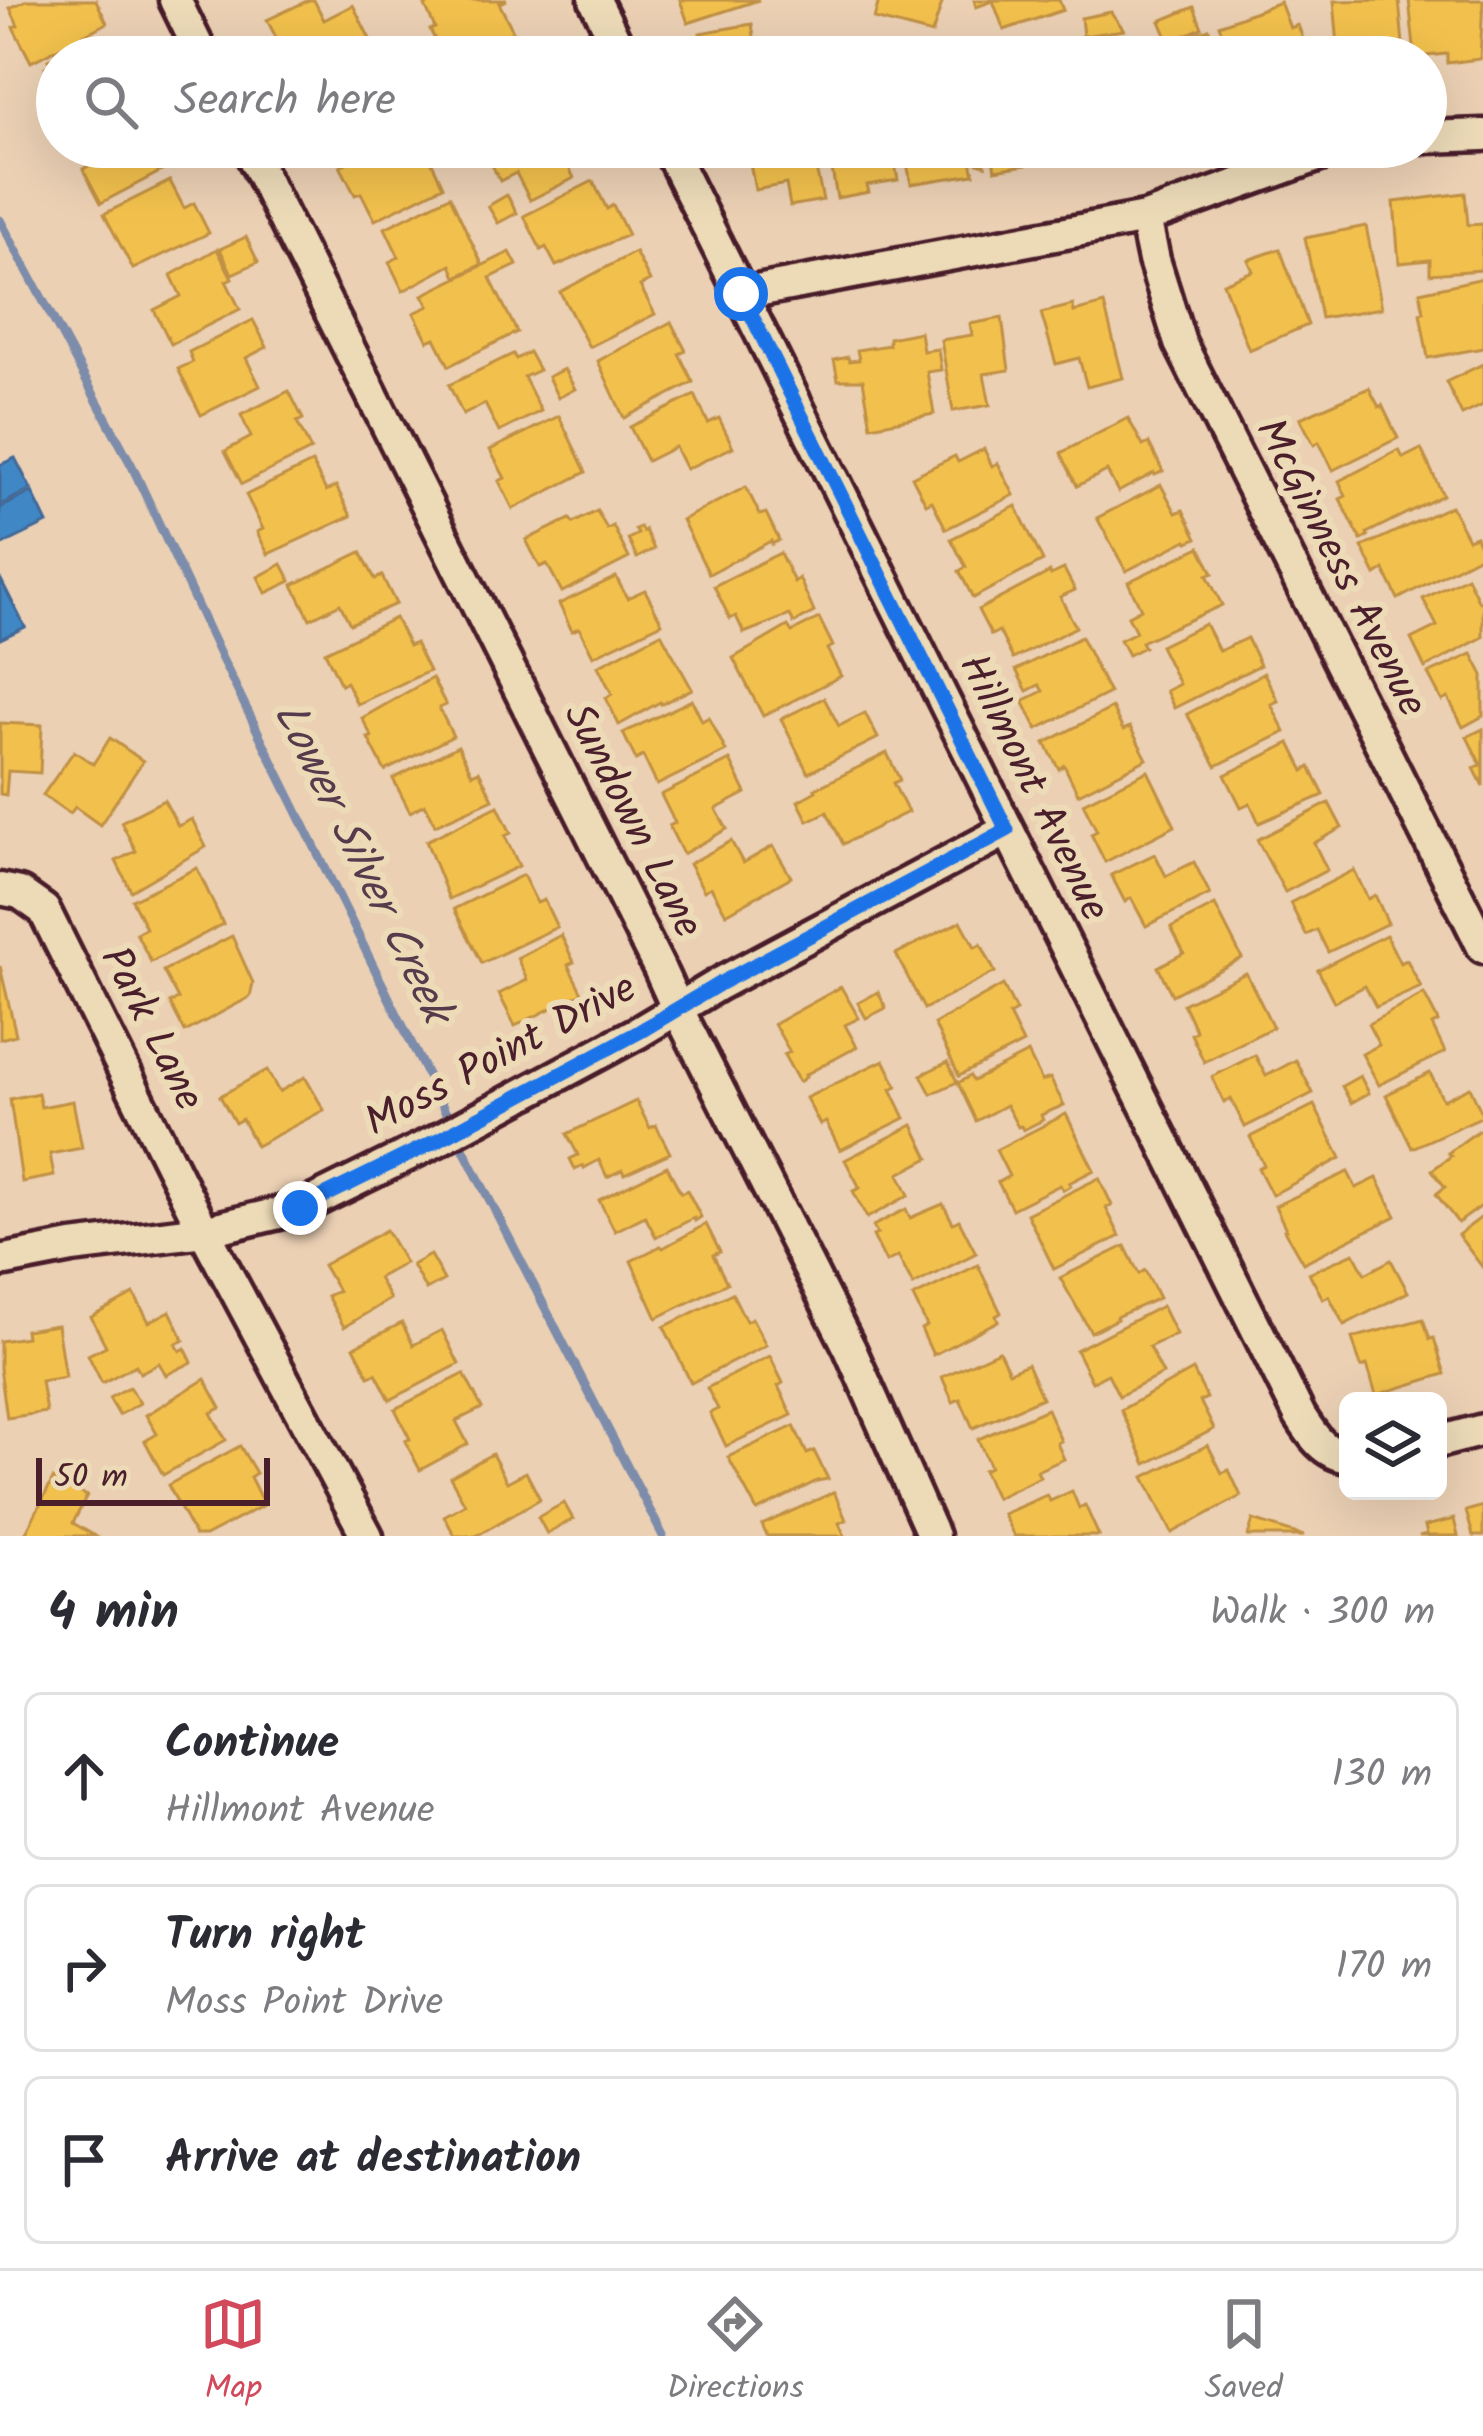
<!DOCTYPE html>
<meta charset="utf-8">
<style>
body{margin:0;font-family:Kalam,sans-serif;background:#f7f7f7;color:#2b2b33}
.controls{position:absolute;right:36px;bottom:36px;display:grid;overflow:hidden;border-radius:18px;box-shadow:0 12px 48px #0002}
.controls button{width:108px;height:108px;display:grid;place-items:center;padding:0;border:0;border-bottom:3px solid #e1e1e2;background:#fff;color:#2b2b33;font:60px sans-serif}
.scale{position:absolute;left:36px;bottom:30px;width:234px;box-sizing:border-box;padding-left:12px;border:6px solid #4a1f2b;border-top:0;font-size:33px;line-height:42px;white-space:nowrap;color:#4a1f2b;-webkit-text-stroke:9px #eddbb8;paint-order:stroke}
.stop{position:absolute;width:36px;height:36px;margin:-27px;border:9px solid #1a73e8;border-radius:50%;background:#fff}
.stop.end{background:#1a73e8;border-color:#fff;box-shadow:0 3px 12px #0008}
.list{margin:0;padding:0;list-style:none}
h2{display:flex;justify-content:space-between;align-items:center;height:156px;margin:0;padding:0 48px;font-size:51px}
h2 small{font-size:39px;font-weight:400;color:#7c7c81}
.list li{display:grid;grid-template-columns:78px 1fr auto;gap:36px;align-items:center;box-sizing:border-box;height:168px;margin:0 24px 24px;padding:0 24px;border:3px solid #e1e1e2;border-radius:18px}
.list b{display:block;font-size:45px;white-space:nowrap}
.list p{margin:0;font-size:39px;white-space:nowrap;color:#7c7c81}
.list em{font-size:39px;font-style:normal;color:#7c7c81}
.icon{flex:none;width:66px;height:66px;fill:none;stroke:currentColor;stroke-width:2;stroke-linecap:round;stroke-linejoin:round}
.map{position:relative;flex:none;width:1483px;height:1536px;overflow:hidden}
.search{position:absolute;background:#fff;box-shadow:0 12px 48px #0002;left:36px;right:36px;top:36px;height:132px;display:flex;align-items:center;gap:30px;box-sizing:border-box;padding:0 42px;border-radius:66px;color:#7c7c81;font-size:45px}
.sheet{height:732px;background:#fff}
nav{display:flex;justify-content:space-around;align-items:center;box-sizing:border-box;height:168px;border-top:3px solid #e1e1e2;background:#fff;font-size:33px;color:#7c7c81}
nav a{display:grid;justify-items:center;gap:6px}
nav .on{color:#d1495b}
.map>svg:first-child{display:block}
.homes{fill:#f2c14e;stroke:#c09044;stroke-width:3}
.schools{fill:#3f88c5;stroke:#426897;stroke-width:3}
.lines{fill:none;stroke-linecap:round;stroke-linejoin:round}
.stream{stroke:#7c8caa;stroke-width:9}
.minor-casing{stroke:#4a1f2b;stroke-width:39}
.minor{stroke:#eddbb8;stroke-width:30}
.route{stroke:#1a73e8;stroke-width:15}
.labels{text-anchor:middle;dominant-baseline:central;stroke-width:12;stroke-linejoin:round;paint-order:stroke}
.street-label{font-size:42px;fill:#4a1f2b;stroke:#eddbb8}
.water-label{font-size:45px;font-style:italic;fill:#573a4b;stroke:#eddbb8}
</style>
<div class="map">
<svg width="1483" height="1536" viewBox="0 0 1483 1536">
<rect width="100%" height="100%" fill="#ebd0b4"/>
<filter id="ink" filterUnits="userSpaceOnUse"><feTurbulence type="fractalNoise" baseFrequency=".00833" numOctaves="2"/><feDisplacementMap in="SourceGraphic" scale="24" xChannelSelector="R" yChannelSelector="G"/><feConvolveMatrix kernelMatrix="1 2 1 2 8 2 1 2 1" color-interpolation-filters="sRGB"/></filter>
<g filter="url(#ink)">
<g class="homes">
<path d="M27,0h69l11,23 -76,39 -18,-35 5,-2 -8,-17z"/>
<path d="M309,0h5l10,20 29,-15 17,34 -35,18h-41l-6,-12 -6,4 -15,-29z"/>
<path d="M437,0h70l-8,3 14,28 -11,6 3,6 -28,14h-33l-14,-27 5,-2 -10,-22z"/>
<path d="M680,0h79l-71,23z"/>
<path d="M879,0h64l-11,34 -58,-15z"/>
<path d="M974,0h85l4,10 -59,20 -11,-29 -17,6z"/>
<path d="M1399,0l4,44 -32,2 1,11h-33l-5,-56z"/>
<path d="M1409,0h74l-3,59 -33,4v-9l-32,3z"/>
<path d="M1280,2l10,26 8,-3 5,14 -8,2 6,16h-70l-12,-32z"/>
<path d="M1194,7l8,21 -33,14 -9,-21z"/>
<path d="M1111,12l13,18 -41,6 -2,-18z"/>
<path d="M752,24l4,25 29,-6 3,14h-84l-4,-24z"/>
<path d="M1209,29l10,28h-40l-6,-15z"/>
<path d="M90,44l6,13h-39v33l-12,-23 5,-3 -2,-4 26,-13 2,4z"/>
<path d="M107,147h52l10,20 -68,36 -18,-34 28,-14z"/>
<path d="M380,147h32l5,10 10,-5 16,34 -68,34 -14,-27 -6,2 -15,-29z"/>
<path d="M492,147h72l-4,2 14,29 -44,22 -14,-27 -16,8 -15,-30z"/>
<path d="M747,147h64l12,53 -33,6 -4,-22 -31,6z"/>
<path d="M828,147h64l6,33 -31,5 2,7 -32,6z"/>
<path d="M904,147h77l4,18 -14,-4 3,13 -63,10z"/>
<path d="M991,147h64v5l-30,5 1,8 -31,5z"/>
<path d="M170,181l14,27 10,-5 15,30 -76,36 -29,-55z"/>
<path d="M593,181l14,28 6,-4 15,30 -72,31 -10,-19 -5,3 -17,-34z"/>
<path d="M1465,193l3,32 15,-1 -2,46 -51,4v-14l-31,3 -5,-61z"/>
<path d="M507,195l10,18 -19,10 -10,-17z"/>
<path d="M450,196l32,68 -26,13 -5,-12 -48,26 -14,-29 10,-5 -14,-29z"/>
<path d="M1366,226l16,82 -61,10 -16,-80z"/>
<path d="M246,237l12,25 -26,12 -12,-25z"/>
<path d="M217,249l15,29 -6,3 14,28 -69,35 -17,-34 27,-14 -10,-21z"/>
<path d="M1280,249l28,76 -59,25 -26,-67 30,-12 -5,-11z"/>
<path d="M510,252l7,13 -27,13 27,54 -68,34 -14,-28 -7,3 -14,-28 15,-7 -6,-11z"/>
<path d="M635,252l15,29 -10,5 15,28 -66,33 -29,-55z"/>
<path d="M1483,278v70l-55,10 -8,-45 4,-1 -4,-20z"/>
<path d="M1104,304l19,74 -36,9 -8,-29 -23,6 -15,-51 32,-8 1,7z"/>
<path d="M1002,318l7,52 -25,4 6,31 -37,6 -12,-71 31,-5 -2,-11z"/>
<path d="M253,320l14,27 -21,11 14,28 -59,29 -23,-46 15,-7 -4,-10z"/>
<path d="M671,322l15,29 -7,3 14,28 -69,36 -26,-57z"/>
<path d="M920,332l3,19 15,-2 3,21 -14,2 7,42 -63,12 -8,-46h-25l-4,-20 14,-3 1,4 10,-1 -2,-10 32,-5v-7z"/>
<path d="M529,352l10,18 -15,7 17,34 -42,21 -14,-28 -22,11 -14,-30 64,-31 3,5z"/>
<path d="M1483,364v41l-21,10 -16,-33z"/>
<path d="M564,369l11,20 -17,9 -10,-21z"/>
<path d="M1369,388l10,19 3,-2 16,33 -65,32 -14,-28 -5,3 -14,-27z"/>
<path d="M289,391l14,28 -6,3 14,28 -69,34 -17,-33 26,-14 -10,-22z"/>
<path d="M695,395l13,28 11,-5 14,29 -47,22 -11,-22 -28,14 -17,-34z"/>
<path d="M559,416l27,56 -73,37 -14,-28 6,-3 -15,-28z"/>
<path d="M1128,418l15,28 6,-3 14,28 -8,4 -1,-2 -36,19 -11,-21 -30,15 -16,-33z"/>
<path d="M984,449l8,17 6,-3 16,32 -68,34 -14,-28 -6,3 -14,-27 43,-21 3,6z"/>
<path d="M1421,449l22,46 -76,38 1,3 -7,4 -21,-41 6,-3 -7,-15 60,-31 4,8z"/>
<path d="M312,463l14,28 10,-5 15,30 -83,38 -11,-22 6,-3 -17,-34z"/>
<path d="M1161,485l15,28 7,-3 14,28 -9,4 -1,-2 -61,31 -29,-53z"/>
<path d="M746,487l14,28 6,-2 13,27 -7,4 -1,-3 -62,33 -27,-54z"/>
<path d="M1016,506l27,55 -70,37 -14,-27 7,-4 -15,-28z"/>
<path d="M1451,506l17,33 8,-3 7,18 -85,45 -14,-29 -8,5 -14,-28z"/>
<path d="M597,511l10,18 6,-3 16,32 -67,34 -15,-28 -7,3 -14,-27 44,-21 3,4z"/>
<path d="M640,527l3,5 2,-2 9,19 -17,9 -9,-19 10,-5 -3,-5z"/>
<path d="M1200,547l13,26 -6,2 15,30 -81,37 3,5 -16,8 -8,-15 16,-8 -8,-16 13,-7 -13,-27z"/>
<path d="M361,552l14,27 7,-3 14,28 -46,20 -10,-20 -30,15 -17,-34z"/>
<path d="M780,553l14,29 5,-4 15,34 -20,11 -4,-8 -46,18 -8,-17 -6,3 -16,-33z"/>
<path d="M282,564l9,17 -25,12 -8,-16z"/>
<path d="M1064,569l11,21 -15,7 16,30 -63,32 -14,-28 -8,4 -13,-25 72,-38 1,3z"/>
<path d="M616,577l11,21 18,-8 17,33 -69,33 -14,-28 -7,3 -13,-27z"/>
<path d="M1467,577l12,25 4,-2v37l-58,31 -14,-29 26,-13 -14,-27z"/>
<path d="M395,618l14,28 6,-3 14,28 -72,33 -11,-22 -5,3 -16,-33z"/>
<path d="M819,618l14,28 -6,3 14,27 -78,40 -30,-58 55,-32 4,6z"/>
<path d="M1205,624l14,27 28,-13 13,27 -86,43 -8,-17 13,-7 -19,-38z"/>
<path d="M661,633l31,56 -31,15 -1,-2 -41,23 -13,-27 6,-4 -14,-28z"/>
<path d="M1081,637l28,56 -72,36 -14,-28 20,-10 -4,-6 -12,6 -11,-21z"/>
<path d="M1472,654l11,21v41l-20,11 -15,-29 -6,3 -14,-27z"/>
<path d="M1264,673l14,28 -7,3 14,28 -69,34 -29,-52z"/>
<path d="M432,678l14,27 -7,3 14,28 -68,35 -17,-33 4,-1 -10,-19z"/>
<path d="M824,698l15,28 26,-13 13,25 -70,35 -27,-54z"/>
<path d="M692,700l10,21 7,-4 17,34 -69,34 -14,-29 -7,4 -13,-27z"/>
<path d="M1112,708l11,22 7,-3 17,32 -69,35 -14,-29 -5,4 -14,-26z"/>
<path d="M0,723l42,2 -2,48 -32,-2 -2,24 -6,-1z"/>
<path d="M1483,729v57l-9,-18 7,-3 -14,-28z"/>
<path d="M110,738l33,23 -43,64 -25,-18 -5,7 -27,-19 31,-44 19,13z"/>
<path d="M1290,743l14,28 6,-4 14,28 -65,28 -9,-20 -9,4 -16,-32z"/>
<path d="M458,746l14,28 7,-3 14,28 -58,26 -10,-21 -15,8 -17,-33z"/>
<path d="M887,753l13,27 -7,3 15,29 -65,32 -16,-32 -19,9 -10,-20 18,-10 -1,-2z"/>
<path d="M730,760l16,33 -30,16 11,20 -44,25 -14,-28 6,-3 -14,-28z"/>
<path d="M1148,771l27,55 -70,36 -14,-28 6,-3 -14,-28z"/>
<path d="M164,800l14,26 14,-7 14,28 -75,44 -15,-30 20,-10 -15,-29z"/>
<path d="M1329,803l13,25 -28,15 13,27 -42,22 -28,-52z"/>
<path d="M498,806l13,27 -6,3 14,30 -70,33 -23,-58z"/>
<path d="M731,841l12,22 30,-17 18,31 -65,37 -15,-27 -7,4 -15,-27z"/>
<path d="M1155,854l11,22 28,-14 16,32 -64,32 -15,-28 -6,4 -14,-27z"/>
<path d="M197,868l26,56 -72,38 -15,-29 10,-5 -14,-28z"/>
<path d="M1354,870l14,29 7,-4 13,28 -60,29 -11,-22 -11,5 -16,-32z"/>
<path d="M523,875l14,28 7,-3 13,27 -75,36 -28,-54z"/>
<path d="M1215,905l27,53 -70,37 -14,-28 26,-14 -13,-25z"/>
<path d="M961,921l14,26 6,-3 14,28 -71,37 -28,-55z"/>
<path d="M561,935l13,27 -6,3 14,28 -67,33 -16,-32 28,-14 -10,-22z"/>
<path d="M1386,935l14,28 7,-3 14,27 -45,20 -11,-21 -31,16 -16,-32z"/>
<path d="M232,936l21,47 -3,14 -65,35 -15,-29 8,-4 -15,-28z"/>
<path d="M0,966l16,69 -16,4z"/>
<path d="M1246,973l27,54 -69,35 -13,-28 5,-3 -13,-27z"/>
<path d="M1003,985l13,26 -7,4 14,28 -64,33 -25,-52z"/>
<path d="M841,987l18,31 -14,7 12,22 -52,28 1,2 -7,5 -15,-27 6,-3 -16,-28z"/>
<path d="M878,992l8,16 -20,10 -8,-15z"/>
<path d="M1424,994l12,23 2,5 -6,3 13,27 -66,33 -17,-31 17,-9 -11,-21z"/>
<path d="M1028,1053l14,28 8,-3 14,27 -23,10 2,5 -20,10 -2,-4 -3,1 -12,-22 -30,16 -18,-38 12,-7 3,5z"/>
<path d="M1255,1055l11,21 30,-16 17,33 -68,34 -14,-28 -7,3 -12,-25z"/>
<path d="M884,1060l13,26 -6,3 14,29 -65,32 -14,-28 -6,3 -14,-27z"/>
<path d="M948,1062l9,20 -26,12 -10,-19z"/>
<path d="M267,1070l12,22 26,-15 19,33 -68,36 -14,-27 -7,4 -15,-27z"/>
<path d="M1430,1073l13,27 27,-13 13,29 -71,32 -26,-53z"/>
<path d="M1360,1076l9,17 -18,10 -9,-17z"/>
<path d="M38,1093l3,14 32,-6 9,47 -32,6 4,22 -32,6 -12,-83z"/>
<path d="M636,1101l14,27 6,-3 14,28 -46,21 -2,-4 -15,7 -8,-17 -15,8 -1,-3 -8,4 -5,-10 8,-4 -11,-21z"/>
<path d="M1314,1105l27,53 -69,37 -14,-27 6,-3 -14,-28z"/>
<path d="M1066,1114l28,56 -25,13 2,3 -8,4 -3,-5 -48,24 -14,-27 11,-6 -13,-26z"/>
<path d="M913,1125l16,33 -30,16 10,21 -42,23 -14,-27 7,-3 -15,-28z"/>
<path d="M1483,1127v78l-25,18 -22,-29 9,-7 -13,-17 19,-14 -3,-3z"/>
<path d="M667,1166l14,27 6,-3 14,27 -6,4 -1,-3 -38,19 -11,-21 -30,15 -16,-31z"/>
<path d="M1348,1172l8,16 21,-10 19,38 -93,47 -19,-33 2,-1 -11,-23z"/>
<path d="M1099,1178l13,27 -6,3 14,28 -66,33 -27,-55z"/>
<path d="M943,1204l10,19 6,-3 17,33 -63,32 -15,-29 -12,6 -13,-26 4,-2 -4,-8 33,-17 4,9z"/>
<path d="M1483,1216v52l-25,-33z"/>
<path d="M706,1224l14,28 -7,3 14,28 -70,35 -26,-57 30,-15 2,2z"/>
<path d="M386,1230l19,33 -27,15 12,21 -46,28 -17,-31 11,-5 -15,-26z"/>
<path d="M1125,1246l14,28 6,-4 14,28 -43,19 1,2 -26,13 -31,-54z"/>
<path d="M1354,1253l11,21 26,-14 17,32 -64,33 -15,-29 -6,3 -14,-26z"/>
<path d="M430,1255l14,25 -18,10 -14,-25z"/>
<path d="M978,1265l23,48 -5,3 2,5 -65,34 -12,-26 6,-3 -14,-29z"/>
<path d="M732,1293l14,28 6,-3 14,27 -75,38 -27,-56z"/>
<path d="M134,1294l15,28 21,-11 14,29 -8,4 4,7 5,-3 7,14 -26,13 -7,-12 -19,10 -4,-8 -34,18 -14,-28 18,-9 -15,-29z"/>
<path d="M1162,1306l14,28 -27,13 14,27 -44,22 -11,-22 -16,8 -16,-32z"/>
<path d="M1423,1319l7,20 4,-1 11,36 -69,21 -9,-30 -6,2 -9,-29z"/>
<path d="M402,1323l11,22 29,-15 17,34 -69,36 -14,-27 -7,3 -15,-29z"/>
<path d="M57,1325l8,52 -24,4 5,31 -39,6 -7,-50v-27l26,-4 -1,-7z"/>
<path d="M999,1351l10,21 18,-8 15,34 -69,30 -13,-29 -7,3 -11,-25z"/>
<path d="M770,1356l13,27 -5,3 14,29 -66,31 -16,-33 8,-4 -11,-21z"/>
<path d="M1193,1370l14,28 -7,3 14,28 -68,35 -25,-54z"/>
<path d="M464,1374l18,34 -26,13 12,23 -48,26 -15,-29 5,-2 -15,-30z"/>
<path d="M205,1379l16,29 -10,5 15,27 -63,35 -18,-34 12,-7 -11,-19z"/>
<path d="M129,1387l11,16 -21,12 -10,-17z"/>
<path d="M1047,1409l14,32 -4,2 7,16 -27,12 3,6 -44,21 -13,-28 7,-3 -12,-28z"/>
<path d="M794,1426l13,28 7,-3 14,28 -11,2 -60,30 -29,-54z"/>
<path d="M1208,1445l14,28 7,-3 12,26 -69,37 -28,-56z"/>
<path d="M240,1446l16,27 -6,4 14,28 -59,31h-10l-27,-51z"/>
<path d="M492,1454l15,28 19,-10 14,27 -64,37h-21l-11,-20 21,-12 -15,-27z"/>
<path d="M53,1479l34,17 -14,27 22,13h-71z"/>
<path d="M1072,1491l7,17 6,-3 14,31h-85l-11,-22 44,-19 3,6z"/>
<path d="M834,1492l12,28 -7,3 6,13h-78l-5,-11z"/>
<path d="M564,1503l9,16 -26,15 -9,-17z"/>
<path d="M1483,1506v30h-10l-7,-25z"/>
<path d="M1454,1519l4,17h-39l8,-2 -2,-8z"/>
<path d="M1253,1520l51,16h-56z"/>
</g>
<g class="schools">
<path d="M15,458l16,31 -31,16v-40z"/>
<path d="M32,492l15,31 -47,23v-38z"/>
<path d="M0,578l25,49 -25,12z"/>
</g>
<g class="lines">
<path class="stream" d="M0,220l132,246 90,193 249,505 192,372"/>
<g class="minor-casing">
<g id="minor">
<path d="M175,0l28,57"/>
<path d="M595,0l28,57"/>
<path d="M1426,137l57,-2"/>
<path d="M248,147l411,821 19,42 172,339 83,187"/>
<path d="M668,147l632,1269c12,19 24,38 48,41"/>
<path d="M1145,218l9,42 26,83 303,604"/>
<path d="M741,294l404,-76 189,-68 20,-3"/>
<path d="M0,889l20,4 24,17 160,321 163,305"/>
<path d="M0,1261l72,-14 132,-16 96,-23 136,-67 203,-109 80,-48 288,-154"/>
<path d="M1438,1442l45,-12"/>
</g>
</g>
<use href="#minor" class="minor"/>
</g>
</g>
<g class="lines" filter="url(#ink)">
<path class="route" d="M300,1208l136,-67 203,-109 80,-48 288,-154 -266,-536"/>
</g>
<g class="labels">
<g class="street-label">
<text transform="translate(1340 568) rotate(63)">McGinness Avenue</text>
<text transform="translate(1033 788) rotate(64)">Hillmont Avenue</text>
<text transform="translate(632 821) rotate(63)">Sundown Lane</text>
<text transform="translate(151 1029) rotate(63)">Park Lane</text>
<text transform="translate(501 1056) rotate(-28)">Moss Point Drive</text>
</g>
<g class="water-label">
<text transform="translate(361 863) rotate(64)">Lower Silver Creek</text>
</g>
</g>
</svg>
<div class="controls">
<button><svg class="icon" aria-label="layers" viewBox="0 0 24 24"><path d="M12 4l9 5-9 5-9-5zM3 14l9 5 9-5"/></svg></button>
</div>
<div class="scale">50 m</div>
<div class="stop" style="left:741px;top:294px"></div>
<div class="stop end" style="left:300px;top:1208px"></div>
<div class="search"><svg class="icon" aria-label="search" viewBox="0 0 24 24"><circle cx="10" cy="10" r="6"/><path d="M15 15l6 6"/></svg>Search here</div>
</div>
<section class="sheet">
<h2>4 min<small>Walk · 300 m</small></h2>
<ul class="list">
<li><svg class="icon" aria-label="ahead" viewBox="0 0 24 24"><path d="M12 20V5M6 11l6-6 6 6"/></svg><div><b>Continue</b><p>Hillmont Avenue</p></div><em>130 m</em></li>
<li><svg class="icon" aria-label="right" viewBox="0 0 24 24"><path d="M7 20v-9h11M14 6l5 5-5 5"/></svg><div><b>Turn right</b><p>Moss Point Drive</p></div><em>170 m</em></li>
<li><svg class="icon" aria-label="arrive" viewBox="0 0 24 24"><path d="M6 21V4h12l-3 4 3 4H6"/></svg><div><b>Arrive at destination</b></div></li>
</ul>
</section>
<nav>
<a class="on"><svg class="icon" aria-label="map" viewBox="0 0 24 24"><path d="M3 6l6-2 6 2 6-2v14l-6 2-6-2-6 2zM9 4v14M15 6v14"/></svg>Map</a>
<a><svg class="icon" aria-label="directions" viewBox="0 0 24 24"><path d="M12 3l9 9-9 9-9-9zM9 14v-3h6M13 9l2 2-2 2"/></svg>Directions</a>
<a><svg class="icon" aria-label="saved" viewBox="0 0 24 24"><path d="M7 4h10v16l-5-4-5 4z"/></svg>Saved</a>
</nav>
